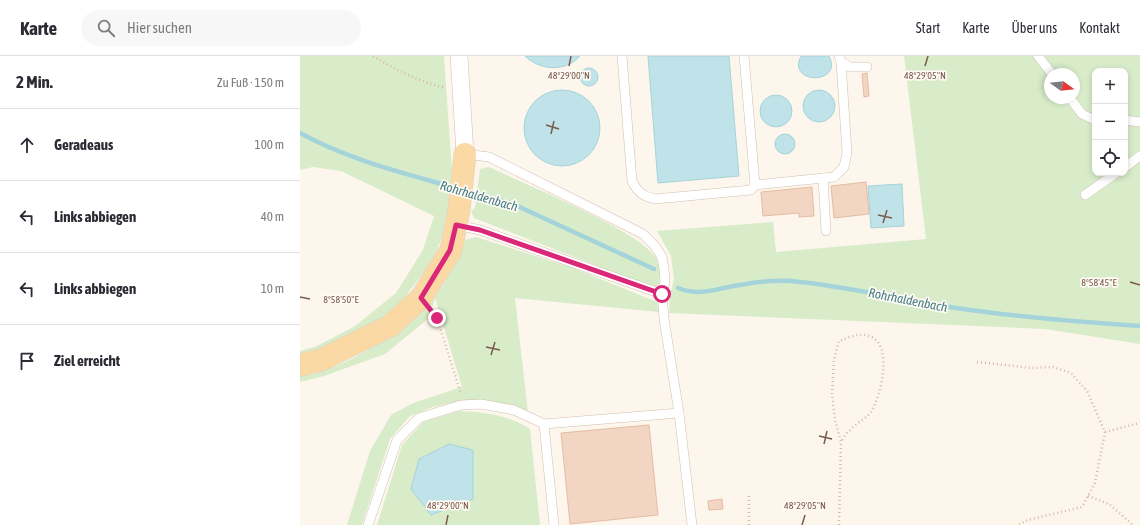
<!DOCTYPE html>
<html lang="de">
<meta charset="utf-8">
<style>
body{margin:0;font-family:"Asap Condensed",sans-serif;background:#f7f7f7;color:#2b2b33}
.controls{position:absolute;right:12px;top:12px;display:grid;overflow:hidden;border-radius:8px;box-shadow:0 2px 6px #0003}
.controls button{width:36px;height:36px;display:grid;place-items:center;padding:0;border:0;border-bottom:1px solid #e1e1e2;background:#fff;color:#2b2b33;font:20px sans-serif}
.compass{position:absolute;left:744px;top:12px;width:36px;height:36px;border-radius:50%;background:#fff;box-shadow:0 2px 6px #0003;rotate:105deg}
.stop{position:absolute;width:12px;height:12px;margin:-9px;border:3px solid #db2777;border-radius:50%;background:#fff}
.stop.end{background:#db2777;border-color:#fff;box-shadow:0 1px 4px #0008}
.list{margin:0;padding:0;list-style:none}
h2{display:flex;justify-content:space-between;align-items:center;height:52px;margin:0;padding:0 16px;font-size:17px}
h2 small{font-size:13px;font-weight:400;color:#7c7c81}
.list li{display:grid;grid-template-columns:26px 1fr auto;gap:12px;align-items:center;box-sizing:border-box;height:72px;padding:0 16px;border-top:1px solid #e1e1e2}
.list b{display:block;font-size:15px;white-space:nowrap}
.list em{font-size:13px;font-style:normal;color:#7c7c81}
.icon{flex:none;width:22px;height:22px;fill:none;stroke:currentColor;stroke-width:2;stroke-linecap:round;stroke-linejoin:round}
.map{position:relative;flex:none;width:840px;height:469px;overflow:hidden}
header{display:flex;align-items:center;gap:24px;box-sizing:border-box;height:56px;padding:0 20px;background:#fff;border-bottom:1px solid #e1e1e2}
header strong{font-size:19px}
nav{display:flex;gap:22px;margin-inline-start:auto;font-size:14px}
.search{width:280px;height:36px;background:#f7f7f7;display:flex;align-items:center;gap:10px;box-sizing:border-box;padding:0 14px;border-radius:22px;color:#7c7c81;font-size:15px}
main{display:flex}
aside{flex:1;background:#fff}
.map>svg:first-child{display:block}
.green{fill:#d8ecc9;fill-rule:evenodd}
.water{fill:#bfe3e8;stroke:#a5d3da}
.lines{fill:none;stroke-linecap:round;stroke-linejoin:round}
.stream{stroke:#a5d3da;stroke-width:4.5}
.building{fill:#f3d5c3;stroke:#e6bba3}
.service-casing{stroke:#d1beb0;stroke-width:10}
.minor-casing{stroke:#d1beb0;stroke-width:18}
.primary-casing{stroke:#dad1cd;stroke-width:23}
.path{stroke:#d9b8a5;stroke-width:2.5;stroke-dasharray:1 3;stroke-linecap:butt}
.service{stroke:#fff;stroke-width:9}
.minor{stroke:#fff;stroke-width:17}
.primary{stroke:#fbd9a5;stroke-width:22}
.route{stroke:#db2777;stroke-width:5}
.ticks{fill:none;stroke:#7a5c4d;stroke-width:1.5}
.labels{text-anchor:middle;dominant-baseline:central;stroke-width:3.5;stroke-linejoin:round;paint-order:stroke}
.water-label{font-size:13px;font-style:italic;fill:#437c86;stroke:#fffaf3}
.ticks-label{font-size:10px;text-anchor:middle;fill:#7a5c4d;stroke:#fffaf3;stroke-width:3.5;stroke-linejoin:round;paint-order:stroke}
</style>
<header>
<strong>Karte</strong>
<div class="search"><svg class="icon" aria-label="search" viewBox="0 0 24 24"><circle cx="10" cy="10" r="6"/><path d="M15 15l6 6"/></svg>Hier suchen</div>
<nav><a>Start</a><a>Karte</a><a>Über uns</a><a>Kontakt</a></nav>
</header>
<main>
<aside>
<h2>2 Min.<small>Zu Fuß · 150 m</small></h2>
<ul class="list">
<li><svg class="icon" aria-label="ahead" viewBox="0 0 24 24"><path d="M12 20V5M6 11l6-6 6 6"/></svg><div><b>Geradeaus</b></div><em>100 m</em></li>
<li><svg class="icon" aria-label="left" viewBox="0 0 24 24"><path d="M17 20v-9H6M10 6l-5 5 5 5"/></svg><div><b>Links abbiegen</b></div><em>40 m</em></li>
<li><svg class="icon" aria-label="left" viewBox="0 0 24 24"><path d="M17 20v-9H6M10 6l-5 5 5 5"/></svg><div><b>Links abbiegen</b></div><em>10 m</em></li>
<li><svg class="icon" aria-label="arrive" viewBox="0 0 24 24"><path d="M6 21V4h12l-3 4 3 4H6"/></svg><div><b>Ziel erreicht</b></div></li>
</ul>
</aside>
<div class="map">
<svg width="840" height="469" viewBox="0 0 840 469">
<rect width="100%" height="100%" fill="#fdf6ec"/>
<g class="green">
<path d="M0,0h144l8,116 -3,47 -15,39 -31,42 -39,33 -64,25v-7l17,-5 38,-20 41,-33 27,-43 11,-34 -93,-45 -28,-4 -13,3z"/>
<path d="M604,0h236v288l-95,-15 -376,-16 1,-18 4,-16 -3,-23 -14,-25 116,-9 3,30 150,-13zM795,15h30v102h-30zM750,18h24v24h-24z"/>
<path d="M189,111c33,16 152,64 167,91 5,8 4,18 3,26l-5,4 -180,-70 -3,-7 4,-3 5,-39z"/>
<path d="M176,181l97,31 84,34 2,10 -144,-14 13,115 -63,-13 -32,7 -23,9 -20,23 -28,86h-15l23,-74 21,-36 22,-12 49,-16 -27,-89 -6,20 -44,36 -61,22 -24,6v-6c42,-7 80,-31 112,-58 8,-7 17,-13 23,-21 12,-16 23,-38 29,-57z"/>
<path d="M160,355c25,1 48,4 70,18l10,96h-163l25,-80 21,-23z"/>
</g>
<g class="water">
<path d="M225,0h55c-14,16 -40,15 -55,0z"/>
<path d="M348,0h81l10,120 -81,7z"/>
<path d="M501,0h28c15,29 -43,29 -28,0z"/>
<circle cx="289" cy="21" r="9"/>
<circle cx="262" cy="72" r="38"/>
<circle cx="519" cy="50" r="16"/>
<circle cx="476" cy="55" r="16"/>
<circle cx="485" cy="88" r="10"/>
<path d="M602,128l2,42 -33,2 -3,-42z"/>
<path d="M149,388l24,6v49l-42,16 -20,-26 8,-30z"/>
</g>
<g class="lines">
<g class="stream">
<path d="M0,77c49,27 103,40 156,55"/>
<path d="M167,135l46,13 141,65"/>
<path d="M378,232c22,9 39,0 62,-3 16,-3 35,-5 51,-4 56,5 110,19 165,27 61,9 122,14 184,18"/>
</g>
</g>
<g class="building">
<path d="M567,17l2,23 -5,1 -2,-23z"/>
<path d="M566,126l3,32 -35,4 -3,-32z"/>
<path d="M512,131l2,29 -15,1v-4l-36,3 -2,-24z"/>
<path d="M349,369l9,90 -88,9 -9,-91z"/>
<path d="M422,443l1,10 -14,1 -1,-9z"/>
</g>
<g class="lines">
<g class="service-casing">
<g id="service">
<path d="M322,0l10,125c6,12 11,15 23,18l96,-9 4,-5"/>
<path d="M444,0l11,129 79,-8 10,-10 3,-14 -6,-91 -2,-6"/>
<path d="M738,0l14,18"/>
<path d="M541,6l9,5h17"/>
<path d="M770,42l12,16 13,6"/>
<path d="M825,64l15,2"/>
<path d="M825,111l15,-11"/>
<path d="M523,122l3,53"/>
<path d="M785,139l31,-22"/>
<path d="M156,169l24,5 182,64"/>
<path d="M379,357l13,112"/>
<path d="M244,368l10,101"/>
<path d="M68,469l29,-85 22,-22 42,-13 20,-1 33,6 30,14 135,-11 -15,-94 -2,-25 3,-12 -1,-13 -2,-12 -7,-11 -12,-12 -154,-77 -24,-3"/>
</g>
</g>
<g class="minor-casing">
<path id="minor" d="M159,0l6,98"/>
</g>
<g class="primary-casing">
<path id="primary" d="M0,309l21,-5 69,-34 31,-28 30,-48 8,-40 6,-56"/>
</g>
<g class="path">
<path d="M73,0c23,14 45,25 72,32"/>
<path d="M132,256l5,6 24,76"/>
<path d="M677,306l55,6 21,-1 18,6 16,18 18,41 -10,51 -13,24 -54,13 -10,5"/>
<path d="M805,376l35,-9"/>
<path d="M788,440l21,8 24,21"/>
<path d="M449,469v-29"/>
<path d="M539,469l2,-83 -6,-22 -3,-26 2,-35 5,-18c9,-3 20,-9 30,-5 25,8 12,60 2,76 -5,7 -15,11 -21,18 -4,3 -6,8 -9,12"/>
</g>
<use href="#service" class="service"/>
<use href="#minor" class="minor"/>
<use href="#primary" class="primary"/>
</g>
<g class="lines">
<path class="route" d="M137,262l-16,-20 29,-48 6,-25 24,5 182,64"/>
</g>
<path class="ticks" d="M269,10l2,-10M625,10l3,-10M246,69l13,4M251,78l3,-13M578,159l14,3M583,167l4,-13M830,226l10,3M0,241l10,2M186,291l14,3M191,299l4,-13M519,380l13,3M524,388l3,-13M146,469l2,-10M502,469l3,-10"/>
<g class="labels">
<g class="water-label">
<text transform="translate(179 140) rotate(16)">Rohrhaldenbach</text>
<text transform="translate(608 244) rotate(11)">Rohrhaldenbach</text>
</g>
</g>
<g class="ticks-label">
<text x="269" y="23">48°29'00"N</text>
<text x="625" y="23">48°29'05"N</text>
<text x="799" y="230">8°58'45"E</text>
<text x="41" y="247">8°58'50"E</text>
<text x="148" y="453">48°29'00"N</text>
<text x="505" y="453">48°29'05"N</text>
</g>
</svg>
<div class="controls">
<button>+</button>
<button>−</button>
<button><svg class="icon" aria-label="locate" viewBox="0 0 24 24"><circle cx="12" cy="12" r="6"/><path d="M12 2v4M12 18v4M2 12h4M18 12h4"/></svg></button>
</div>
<svg class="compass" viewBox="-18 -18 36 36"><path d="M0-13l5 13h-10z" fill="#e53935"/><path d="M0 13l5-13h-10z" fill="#7c7c81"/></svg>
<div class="stop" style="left:362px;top:238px"></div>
<div class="stop end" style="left:137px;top:262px"></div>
</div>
</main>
